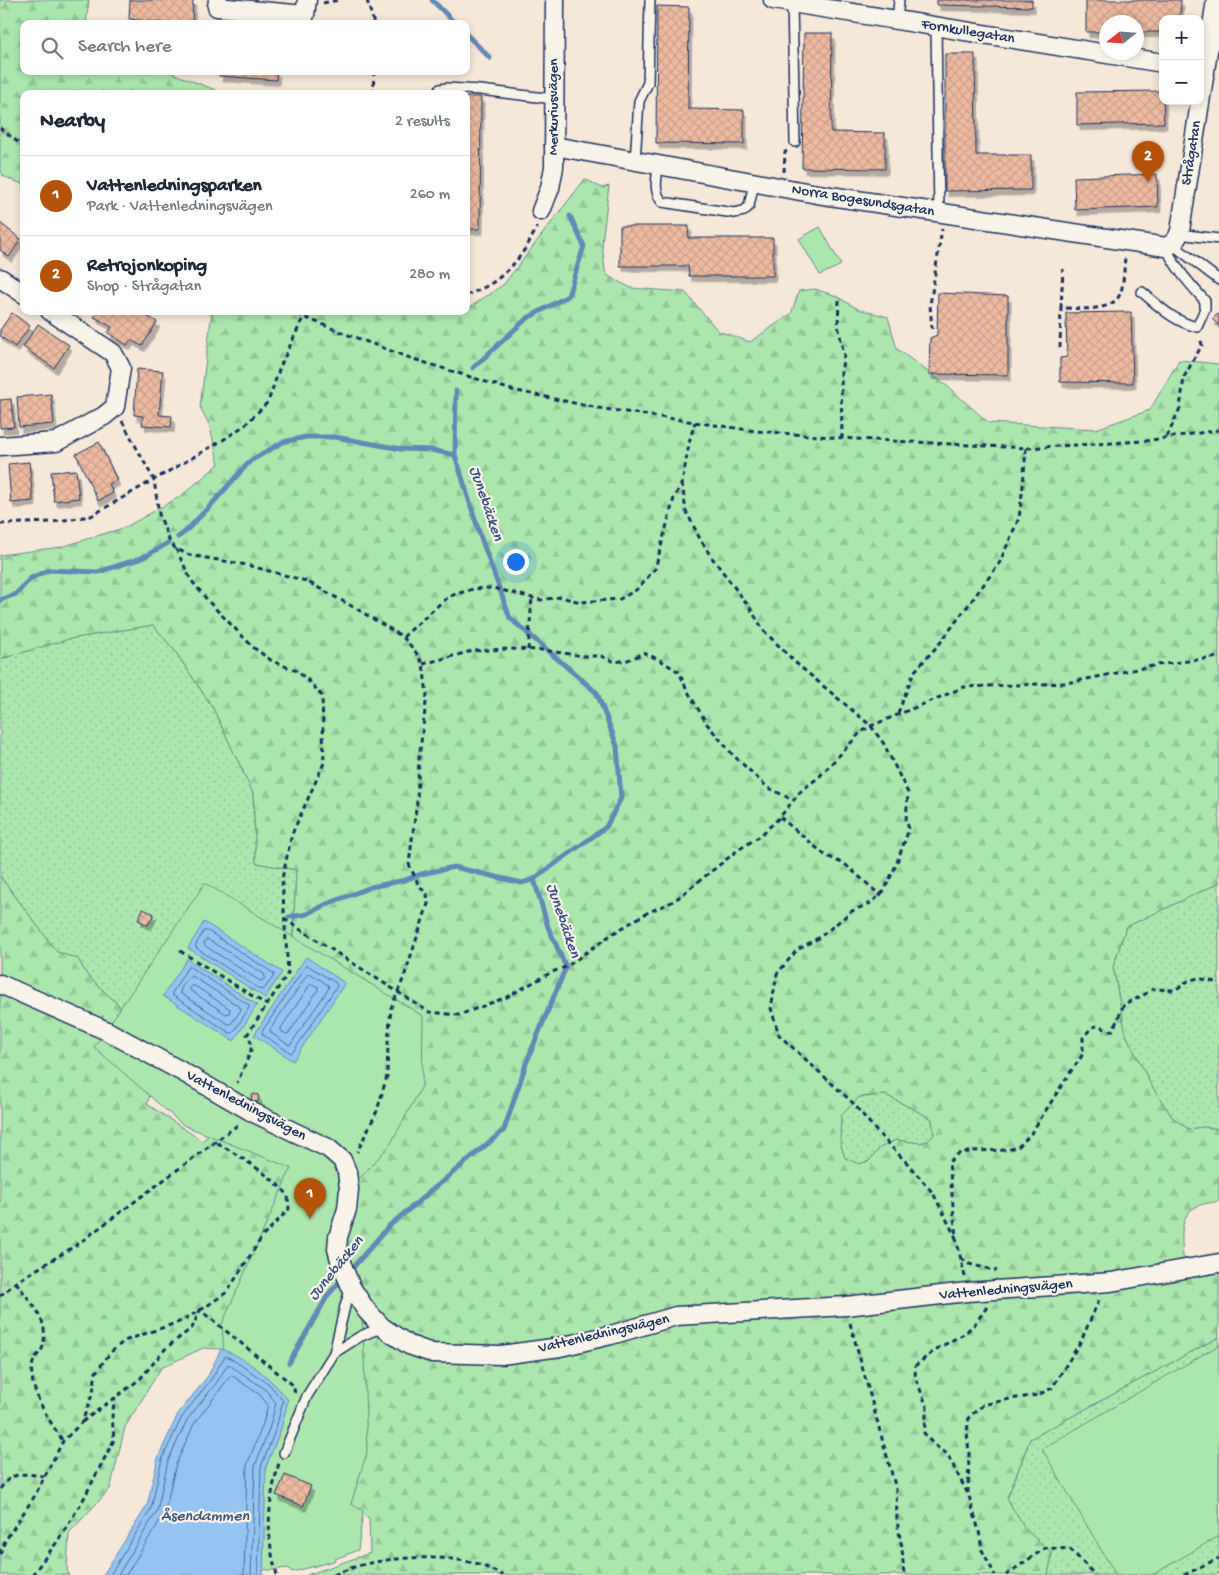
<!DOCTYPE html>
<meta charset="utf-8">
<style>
body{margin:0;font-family:"Gochi Hand",sans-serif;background:#f6f6f7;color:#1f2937}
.controls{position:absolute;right:15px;top:15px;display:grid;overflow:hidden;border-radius:10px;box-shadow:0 2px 8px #0003}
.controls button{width:45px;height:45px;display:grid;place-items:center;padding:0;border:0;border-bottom:1px solid #e0e1e3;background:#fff;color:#1f2937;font:25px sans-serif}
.compass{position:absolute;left:1099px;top:15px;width:45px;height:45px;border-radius:50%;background:#fff;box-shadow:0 2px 8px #0003;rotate:253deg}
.you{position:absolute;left:515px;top:561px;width:18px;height:18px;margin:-12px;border:4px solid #fff;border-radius:50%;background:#1a73e8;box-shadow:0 0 0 8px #1a73e833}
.badge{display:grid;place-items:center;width:32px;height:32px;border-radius:50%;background:#b45309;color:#fff;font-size:16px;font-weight:700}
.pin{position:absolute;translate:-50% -41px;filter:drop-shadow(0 1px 2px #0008)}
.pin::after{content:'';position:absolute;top:26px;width:18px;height:15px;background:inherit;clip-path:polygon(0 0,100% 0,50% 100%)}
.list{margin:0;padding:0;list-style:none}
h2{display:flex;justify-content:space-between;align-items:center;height:65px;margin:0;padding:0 20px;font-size:21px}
h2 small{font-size:16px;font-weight:400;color:#747a83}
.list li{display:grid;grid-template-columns:32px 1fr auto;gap:15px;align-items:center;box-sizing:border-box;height:80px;padding:0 20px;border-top:1px solid #e0e1e3}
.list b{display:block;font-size:19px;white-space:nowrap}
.list p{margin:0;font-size:16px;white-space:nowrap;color:#747a83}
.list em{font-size:16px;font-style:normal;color:#747a83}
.icon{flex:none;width:28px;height:28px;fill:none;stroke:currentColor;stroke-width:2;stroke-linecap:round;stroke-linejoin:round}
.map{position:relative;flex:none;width:1219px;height:1575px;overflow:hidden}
.search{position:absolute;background:#fff;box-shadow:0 2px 8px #0003;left:20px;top:20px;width:450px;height:55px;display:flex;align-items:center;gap:12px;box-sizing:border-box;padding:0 18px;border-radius:10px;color:#747a83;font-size:19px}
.panel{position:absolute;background:#fff;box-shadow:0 2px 8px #0003;left:20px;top:90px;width:450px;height:225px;border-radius:10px}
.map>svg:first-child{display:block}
.grass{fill:url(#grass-dots);stroke:#638b86}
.forest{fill:url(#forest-firs);stroke:#638b86;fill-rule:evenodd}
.green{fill:#abe7ad;stroke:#638b86}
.water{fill:#95c4f0;stroke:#6488b6}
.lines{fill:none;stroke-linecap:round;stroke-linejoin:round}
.shore{stroke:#4c6b98;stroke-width:1}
.stream{stroke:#6488b6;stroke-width:5}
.building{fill:url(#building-cross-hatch);stroke:#1b2f5e;filter:url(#shadow)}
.lane-casing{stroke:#1b2f5e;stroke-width:12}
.street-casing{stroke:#1b2f5e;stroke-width:21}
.path{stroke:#1b2f5e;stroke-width:3;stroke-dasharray:5 4;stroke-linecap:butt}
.lane{stroke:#f7f3e8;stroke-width:9}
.street{stroke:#f7f3e8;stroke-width:18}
.labels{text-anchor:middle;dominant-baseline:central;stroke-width:4.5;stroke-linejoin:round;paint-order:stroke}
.street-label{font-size:15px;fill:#1b2f5e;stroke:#f7f3e8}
.water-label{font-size:16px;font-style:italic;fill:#3a5482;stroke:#f7f3e8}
</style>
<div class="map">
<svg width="1219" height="1575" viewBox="0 0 1219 1575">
<defs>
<pattern id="grass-dots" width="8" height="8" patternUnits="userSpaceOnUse" patternTransform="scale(1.25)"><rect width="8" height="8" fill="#abe7ad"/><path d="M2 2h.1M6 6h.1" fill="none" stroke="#93c697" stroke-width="1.8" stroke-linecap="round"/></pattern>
<pattern id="forest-firs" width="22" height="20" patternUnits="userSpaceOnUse" patternTransform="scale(1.25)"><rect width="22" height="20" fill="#abe7ad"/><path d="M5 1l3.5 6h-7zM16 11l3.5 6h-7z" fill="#93c697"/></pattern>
<pattern id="building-cross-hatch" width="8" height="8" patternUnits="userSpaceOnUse" patternTransform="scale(1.25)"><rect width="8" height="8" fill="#edba9f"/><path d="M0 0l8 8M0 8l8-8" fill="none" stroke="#cba08b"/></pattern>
<filter id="shadow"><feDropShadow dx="3" dy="5.5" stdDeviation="0" flood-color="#0004"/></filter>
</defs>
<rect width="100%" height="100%" fill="#f5e8d9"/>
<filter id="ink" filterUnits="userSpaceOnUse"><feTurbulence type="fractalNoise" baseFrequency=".02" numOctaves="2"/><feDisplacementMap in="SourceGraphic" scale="10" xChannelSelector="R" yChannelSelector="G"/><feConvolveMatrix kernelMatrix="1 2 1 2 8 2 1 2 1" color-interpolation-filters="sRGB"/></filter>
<g filter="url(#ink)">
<g class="grass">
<path d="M153,625l22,26 38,57 40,85 3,70 40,7 -3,67 81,56 -247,20 -40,-38 -9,-16 -21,-7 -57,-76v-217l69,-20z"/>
<path d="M1219,883v246l-15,-2 -16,2 -16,-12 -21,-32 -25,-50 -13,-68 13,-40z"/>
<path d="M886,1095l46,24 2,16 -6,6 -8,2 -24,-3 -16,8 -11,13 -10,3 -14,-6 -5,-16 1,-26 18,-19z"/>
<path d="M1219,1337v236l-4,2h-167l4,-22 -26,-23 -19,-31 23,-60z"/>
</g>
<g class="forest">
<path d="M0,0h89l-3,24h-62v47h143l51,20 3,3h-197v91l-21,-9 -3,-10z"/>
<path d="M585,179l17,9 7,-2 -7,57 3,28 3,5 23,12 54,4 33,39 32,11 41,-28 8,-23 16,-2 21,7 22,13 30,8 9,32 50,37 42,37 107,6 54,-19 29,-50 40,4v519l-93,44 -13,40 13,68 25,50 21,32 16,12 16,-2 15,2v72c-7,2 -17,2 -23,6 -18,8 -14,34 -13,50l19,14 17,-3v69l-189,102 -23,60 19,31 26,23 -4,22h-741l63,-22 -1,-35 -25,-11 -123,-158 -18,-1 -42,20 -36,59 -15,62 -41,44 -2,36 2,6h-69v-699l57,76 21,7 9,16 40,38 247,-21 -81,-55 3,-67 -40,-7 -3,-70 -40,-85 -38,-57 -22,-26 -84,14 -69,20v-104l61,-8 65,-20 55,-31 38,-32 -10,-40 -9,-17 12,-96h254v-4l6,-1 32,-22zM155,1080l75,38 -28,23 -55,-37zM886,1095l46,24 2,16 -6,6 -8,2 -24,-3 -16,8 -11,13 -10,3 -14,-6 -5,-16 1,-26 18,-19z"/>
</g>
<g class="green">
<path d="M820,227l21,38 -21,10 -21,-36z"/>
<path d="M205,883l218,133 -1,70 -32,59 -39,43 -7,48 19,91 4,125 -16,52 12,7 -5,39 -23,9 -1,2 -42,11 -4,-4 -17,2 -33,-2 -16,-244 69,-156 -108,-43 -89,-78z"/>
<path d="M1219,1345v191l-67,39h-36l-74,-126z"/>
</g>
<g class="water">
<path d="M204,922l78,50 -17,26 -77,-50z"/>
<path d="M306,957l39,26 -52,78 -39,-26z"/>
<path d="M187,959l70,46 -23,36 -71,-45z"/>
<path d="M221,1349c26,9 50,29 67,51l-7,29 -15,38 -3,108h-160l44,-69 11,-48 20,-44 30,-38z"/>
</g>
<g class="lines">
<g class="shore">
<path d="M204,931h4l65,42 1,3 -10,13 -3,1 -65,-42v-3z"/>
<path d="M207,939l57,35 1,3 -2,3 -3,1 -55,-35 -1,-3z"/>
<path d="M307,965l29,18 1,3 -44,66 -2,1 -28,-18 -1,-3z"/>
<path d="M190,967l59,38v3l-16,25h-3l-58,-38v-2l15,-25z"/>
<path d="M308,974h3l17,11 1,3 -38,56 -2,1 -18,-12 -1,-3z"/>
<path d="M192,976l48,31 1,3 -10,14h-3l-48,-31c0,-5 7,-16 12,-17z"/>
<path d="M312,984l6,3v3l-29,43 -3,1 -5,-3v-3l29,-43z"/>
<path d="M192,986h3l35,23 -1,4 -3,1 -35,-23 -1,-2z"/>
<path d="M110,1575l41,-66 11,-50 20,-42 30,-39 13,-22 5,2 39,26 14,17 -7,27 -15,39 -3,108"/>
<path d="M118,1575l39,-64 11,-50 19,-41 30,-38 11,-18 37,25 11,14 -6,23 -15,40 -4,109"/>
<path d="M126,1575l38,-61 12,-50 18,-40 37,-49 29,20 8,10 -5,19 -16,41 -3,110"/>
</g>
<g class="stream">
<path d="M432,0l24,24"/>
<path d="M466,34l24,24"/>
<path d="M473,368l53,-49 42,-23 16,-50 -14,-30"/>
<path d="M178,537l7,-5 26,-27 39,-44 33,-19 23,-5h29l66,12 30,1 24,5"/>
<path d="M0,600l16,-6 15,-16 18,-8 49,2 44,-14 26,-15"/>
<path d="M289,917l18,-3 20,-10 44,-17 34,-7 16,-6 33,-7 68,16 12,-4"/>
<path d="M349,1272l40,-46 115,-96 23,-69 39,-94 -18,-40 -14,-48 72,-52 15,-29 -4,-52 -20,-53 -87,-75 -30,-83 -25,-80 1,-64"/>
<path d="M289,1363l39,-68 15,-17"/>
</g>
</g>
<g class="building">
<path d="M130,0h63l-1,24h-22l-41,-5z"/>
<path d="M937,0h95v7l-95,-2z"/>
<path d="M1086,0h95l-1,19h-17v13h-27v-10h-30v10h-20z"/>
<path d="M657,6l32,1 -1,102 56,1v34l-88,-1z"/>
<path d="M804,33h28l-1,99 54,1v36l-83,-1z"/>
<path d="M945,54h30l1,101h55v35l-86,1z"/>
<path d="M220,71h57l-1,9 -57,-4z"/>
<path d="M1163,91l1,32 -87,2v-33z"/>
<path d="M466,97h15l-1,132h-14z"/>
<path d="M1157,174l1,33 -83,3 -1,-33z"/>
<path d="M0,223l21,16 -12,18 -9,-7z"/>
<path d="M620,226h69l-1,12h85v38h-84l-1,-10h-68z"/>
<path d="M938,293l70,3v79l-79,-1 1,-36 7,-3z"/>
<path d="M98,311h41l18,11 -15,24 -11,-6 -4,5 -19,-12 4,-6 -18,-10z"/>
<path d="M1131,312l2,71 -73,-1v-24l7,-1 -1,-44z"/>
<path d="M12,313l18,13 -15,21 -15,-11v-6z"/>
<path d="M1219,313v13l-7,-7z"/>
<path d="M38,324l31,21 -15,23 -31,-21z"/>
<path d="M137,369l26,2 -4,44 13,1 -1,11 -29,-2 1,-9 -9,-1z"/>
<path d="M51,394l3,30 -35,3 -2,-30z"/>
<path d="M11,399l3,28 -14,1v-28z"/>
<path d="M99,442l18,38 -8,4 4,9 -15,8 -22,-47z"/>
<path d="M29,462l4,39 -22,2 -3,-39z"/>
<path d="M76,470l3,28 -25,3 -3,-29z"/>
<path d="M143,909l11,5 -6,11 -10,-5z"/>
<circle cx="255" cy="1098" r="4"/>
<path d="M285,1475l26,11 -8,20 -27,-11z"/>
</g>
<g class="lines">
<g class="lane-casing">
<g id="lane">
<path d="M792,3l3,139"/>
<path d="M897,20l2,-20"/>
<path d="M936,27l3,186"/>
<path d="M440,94v-5l7,-1 33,2 74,9"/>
<path d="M635,161l4,-60 9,-18 2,-83"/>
<path d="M658,165c-1,15 -5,25 4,37l72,11 10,-2 5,-5 5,-23"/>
<path d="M1179,234l40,5"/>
<path d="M1172,244l47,36"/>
<path d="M1142,292c17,14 32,30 55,35l8,-18v-8c-15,-17 -30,-33 -39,-54"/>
<path d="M334,1353l11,-47 6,-19"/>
<path d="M284,1453l23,-57 27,-43 25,-16 23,-10"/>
</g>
</g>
<g class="street-casing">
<g id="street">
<path d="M218,0l-1,7 88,8 2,-15"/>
<path d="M773,0l390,63"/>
<path d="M554,146l263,48 349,53c8,-4 11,-7 14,-16l36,-231"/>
<path d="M541,211l9,-23 4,-21 1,-167"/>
<path d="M0,278l24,16"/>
<path d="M0,446l56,-4 48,-26 11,-9 6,-39 -8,-15 -63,-42"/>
<path d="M0,984l107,47 74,40 71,41 76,36 14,12 5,12 2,17 -2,20 -9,28 -1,12 3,11 11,27 15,23 16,17 27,18 23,8 69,2 59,-8 51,-12 65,-19 170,-10 121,-14 144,-10 108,-19"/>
</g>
</g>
<g class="path">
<path d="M367,0l7,24"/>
<path d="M323,3l16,-3"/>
<path d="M373,94l1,-23"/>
<path d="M0,128l24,19"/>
<path d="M784,172l1,-20 2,-1"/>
<path d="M466,295c35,-11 56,-36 71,-68"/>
<path d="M839,300l-1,25 6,30 -3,17 1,66"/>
<path d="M1061,308l2,-39"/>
<path d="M289,311l57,23 64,24 102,32 86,18 158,23 100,8 170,9 119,-7 74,-11"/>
<path d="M932,329l-2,-24 12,-76"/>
<path d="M1060,348l1,-40c18,0 52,6 60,-16 3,-11 3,-24 4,-35"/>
<path d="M122,421l32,59 5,34 10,26 6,8 14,7 58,10 59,16 51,28 46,28 12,14 8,13 4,30 -8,65 -2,42 -8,63 10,22 8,8 1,10 -24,73 -13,31 -3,35 -1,33 -10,35 -20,41"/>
<path d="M1167,437l13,-29 4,-31 18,-32 -2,-8"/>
<path d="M682,483l4,28 13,26 11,18 40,53 14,23 33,33 74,62 13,18 24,49 -2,27 3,9 -13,36 -12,26 -13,12 -19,8 -32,26 -23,13 -20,24 -6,34 8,27 74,68 24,29 31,32 25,29 23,45"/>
<path d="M0,524l52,-2 39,-6 132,-76 22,-15 23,-23 12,-35 23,-49 6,-7"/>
<path d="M176,549l15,31 18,22 45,46 18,13 25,10 14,12 11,13 2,67 -32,71 -10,45 6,94 -41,62 4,7v9l-14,32"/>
<path d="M403,637l40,-36 10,-6 20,-6 20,-1 48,12 19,-3 21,5 39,-3 16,-9 19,-21 19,-71 8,-15 8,-44 5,-17"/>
<path d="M528,650l4,-52"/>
<path d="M423,664l49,-13 37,-2 34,1 40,6h18l14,6 13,-2 16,-7 16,7 19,12 8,18 20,34 26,31 34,32 26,13"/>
<path d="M898,713l16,-41 26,-29 59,-79 20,-46 4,-32 3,-38"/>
<path d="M780,817l45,38 21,10 35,31"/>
<path d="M284,919l145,93 30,3 48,-18 45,-25 14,-5 46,-33 35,-21 27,-12 64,-51 22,-14 20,-19 21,-26 18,-14 41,-44 11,-7 93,-39 103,-4 90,-18 62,-8"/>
<path d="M180,951l87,54"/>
<path d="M961,1258l8,6 28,7"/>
<path d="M965,1277l-9,-39 -7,-76 9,-8 15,-3 35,-1 11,-4 11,-11 39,-61 11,-15 3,-6v-15l8,-10 5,-2h5c4,4 6,6 12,4l11,-26 18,-8 11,-7 22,1 13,-9 10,-3 21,5"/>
<path d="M16,1282c9,13 22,27 27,42 2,7 2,20 -2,27 -2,3 -5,5 -7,9 -10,24 16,62 29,81"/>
<path d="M0,1296l16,-14 59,-36 164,-122"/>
<path d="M987,1307l-13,18 -10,9 -26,14 -22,17 -1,11 12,31 -3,26 8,10 15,11 22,42 10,35 3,19 13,25"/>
<path d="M850,1323l46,166 1,32 5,27 2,27"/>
<path d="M82,1422l58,-43 27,-32 25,-19 8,-18 93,75 2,8"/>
<path d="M0,1489c13,-19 24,-15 45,-13"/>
<path d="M968,1493l1,-40 -2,-21 2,-15 14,-12 27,-6 28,-4 14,-7 29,-47 18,-41"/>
<path d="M0,1554l5,-13 29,-44 29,-56 19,-19 11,-30 3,-20 14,-19 14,-12 55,-19 25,-14 23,-16 35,-55 27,-28 -1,-14c-20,-22 -46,-37 -72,-53"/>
<path d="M32,1575l25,-33 25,-40 32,-62 -2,-24 3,-19"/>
<path d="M277,1575c-12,-40 -9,-73 2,-112"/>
<path d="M334,1575c38,-19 104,-22 144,-11 9,3 17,8 25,11"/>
<path d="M1006,1575l39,-27 25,1 25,26"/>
<path d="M1184,1575l35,-17"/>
</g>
<use href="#lane" class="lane"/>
<use href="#street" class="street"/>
</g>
</g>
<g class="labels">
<g class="street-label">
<text transform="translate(968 32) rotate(9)">Fornkullegatan</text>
<text transform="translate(554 107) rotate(-90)">Merkuriusvägen</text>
<text transform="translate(1192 153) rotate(-81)">Strågatan</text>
<text transform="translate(863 201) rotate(9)">Norra Bogesundsgatan</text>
<text transform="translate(246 1106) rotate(28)">Vattenledningsvägen</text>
<text transform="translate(1006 1290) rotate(-5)">Vattenledningsvägen</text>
<text transform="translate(604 1334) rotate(-13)">Vattenledningsvägen</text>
</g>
<g class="water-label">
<text transform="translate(485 504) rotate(71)">Junebäcken</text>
<text transform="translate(562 921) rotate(71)">Junebäcken</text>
<text transform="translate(337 1269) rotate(-51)">Junebäcken</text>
<text x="205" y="1517">Åsendammen</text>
</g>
</g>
</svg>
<div class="controls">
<button>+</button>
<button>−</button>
</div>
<svg class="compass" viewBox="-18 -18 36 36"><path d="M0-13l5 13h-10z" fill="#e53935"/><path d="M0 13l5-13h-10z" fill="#747a83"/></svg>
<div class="you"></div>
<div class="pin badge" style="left:310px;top:1219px">1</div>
<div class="pin badge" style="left:1148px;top:182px">2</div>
<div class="search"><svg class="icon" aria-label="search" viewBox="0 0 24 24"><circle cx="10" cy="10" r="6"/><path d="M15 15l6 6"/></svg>Search here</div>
<section class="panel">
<h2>Nearby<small>2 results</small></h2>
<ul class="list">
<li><span class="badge">1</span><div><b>Vattenledningsparken</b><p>Park · Vattenledningsvägen</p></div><em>260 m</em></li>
<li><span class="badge">2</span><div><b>Retrojonkoping</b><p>Shop · Strågatan</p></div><em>280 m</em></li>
</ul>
</section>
</div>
